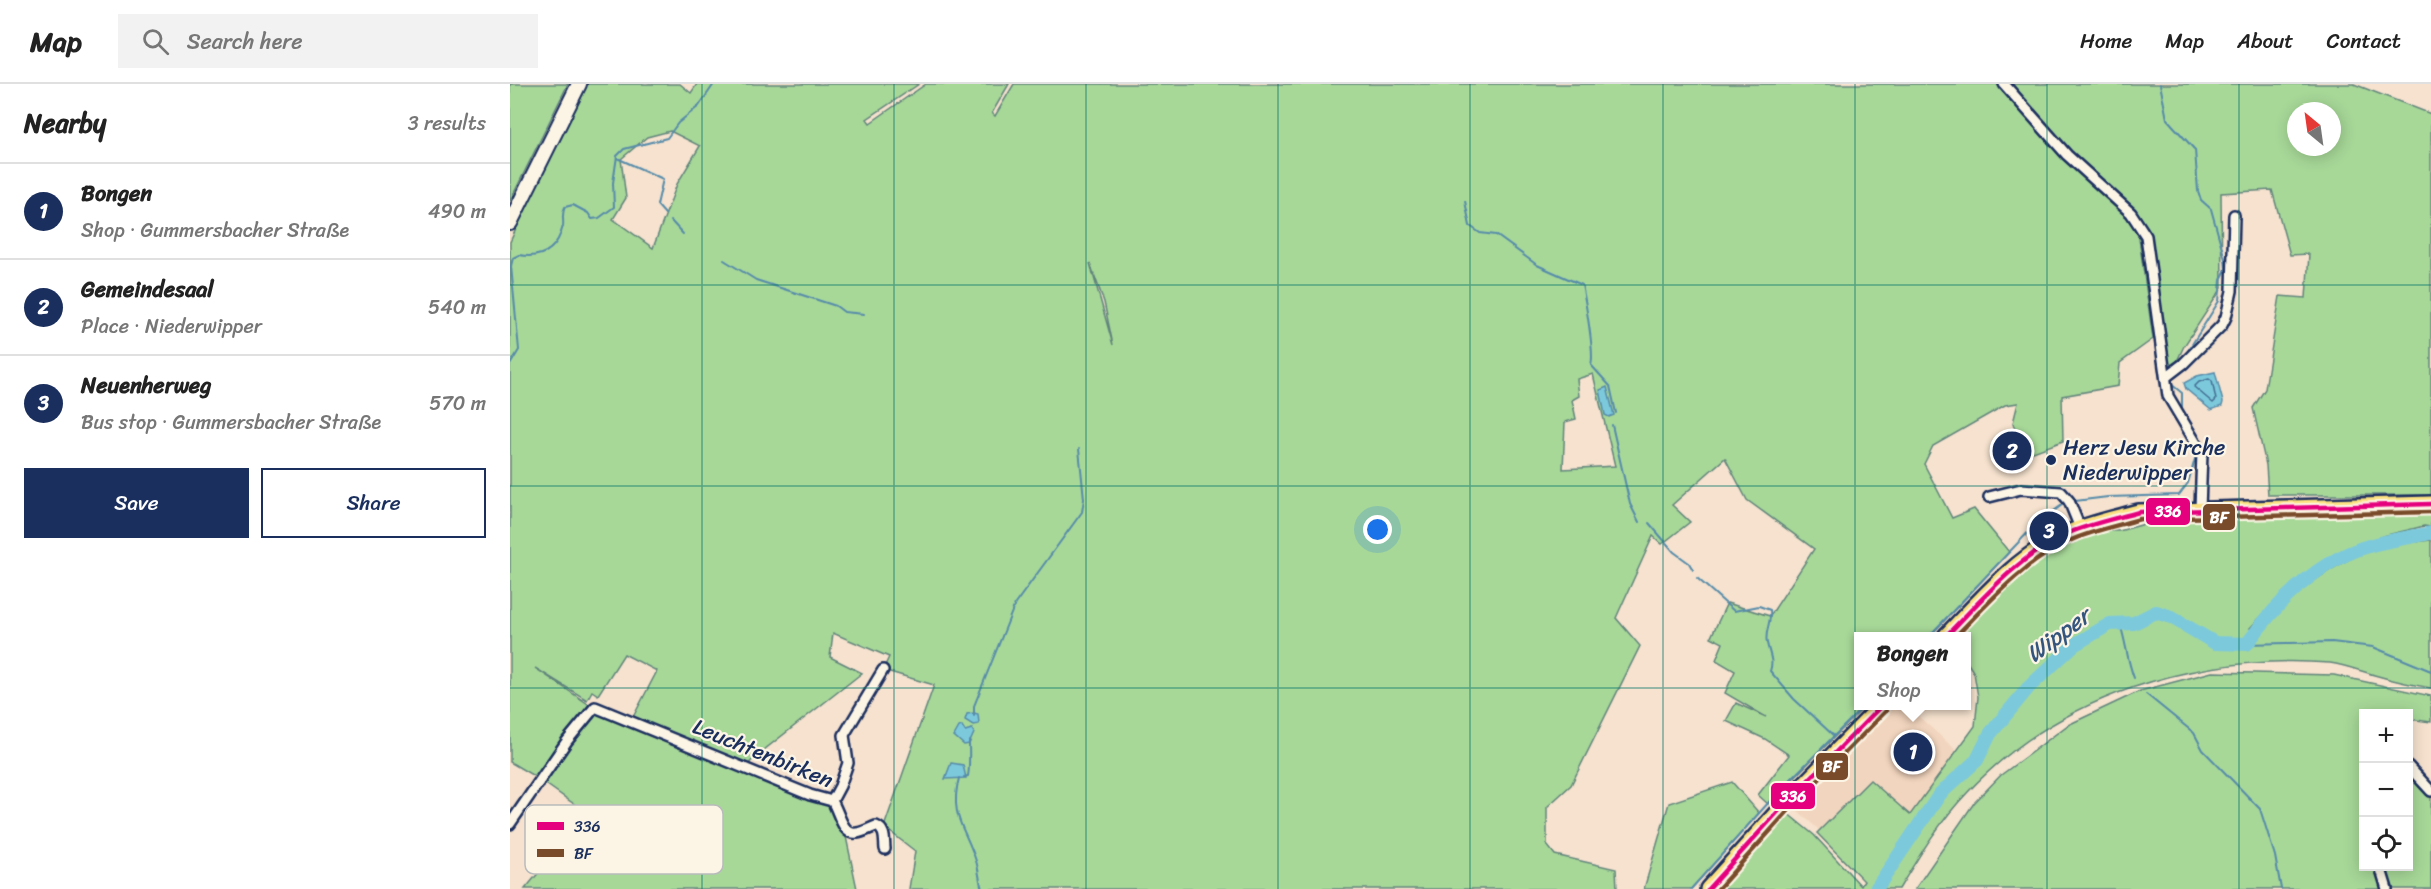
<!DOCTYPE html>
<meta charset="utf-8">
<style>
body{margin:0;font-family:Sriracha,sans-serif;background:#f2f2f2;color:#222}
.controls{position:absolute;right:18px;bottom:18px;display:grid;overflow:hidden;border-radius:0px;box-shadow:0 3px 15px #0003}
.controls button{width:54px;height:54px;display:grid;place-items:center;padding:0;border:0;border-bottom:2px solid #e0e0e0;background:#fff;color:#222;font:30px sans-serif}
.compass{position:absolute;left:1777px;top:18px;width:54px;height:54px;border-radius:50%;background:#fff;box-shadow:0 3px 15px #0003;rotate:331deg}
.you{position:absolute;left:868px;top:446px;width:21px;height:21px;margin:-15px;border:4px solid #fff;border-radius:50%;background:#1a73e8;box-shadow:0 0 0 9px #1a73e833}
.badge{display:grid;place-items:center;width:39px;height:39px;border-radius:50%;background:#1b2f5e;color:#fff;font-size:20px;font-weight:700}
.pin{position:absolute;translate:-50% -50%;border:3px solid #fff;box-shadow:0 2px 6px #0006}
.popup{position:absolute;left:1344px;top:548px;width:117px;height:78px;box-sizing:border-box;display:grid;place-content:center;border-radius:0px;background:#fff;filter:drop-shadow(0 2px 4px #0005);font-size:20px;white-space:nowrap;color:#767676}
.popup b{font-size:22px;color:#222}
.popup::after{content:'';position:absolute;left:50%;top:100%;margin-left:-12px;border:12px solid transparent;border-top-color:#fff}
.list{margin:0;padding:0;list-style:none}
h2{display:flex;justify-content:space-between;align-items:center;height:78px;margin:0;padding:0 24px;font-size:26px}
h2 small{font-size:20px;font-weight:400;color:#767676}
.list li{display:grid;grid-template-columns:39px 1fr auto;gap:18px;align-items:center;box-sizing:border-box;height:96px;padding:0 24px;border-top:2px solid #e0e0e0}
.list b{display:block;font-size:22px;white-space:nowrap}
.list p{margin:0;font-size:20px;white-space:nowrap;color:#767676}
.list em{font-size:20px;font-style:normal;color:#767676}
.actions{display:flex;gap:12px;padding:18px 24px}
.actions a{flex:1;padding:14px 0;border:2px solid #1b2f5e;border-radius:0px;text-align:center;font-size:21px;color:#1b2f5e}
.actions .main{background:#1b2f5e;color:#fff}
.icon{flex:none;width:33px;height:33px;fill:none;stroke:currentColor;stroke-width:2;stroke-linecap:round;stroke-linejoin:round}
.map{position:relative;flex:none;width:1921px;height:805px;overflow:hidden}
header{display:flex;align-items:center;gap:36px;box-sizing:border-box;height:84px;padding:0 30px;background:#fff;border-bottom:2px solid #e0e0e0}
header strong{font-size:28px}
nav{display:flex;gap:33px;margin-inline-start:auto;font-size:21px}
.search{width:420px;height:54px;background:#f2f2f2;display:flex;align-items:center;gap:15px;box-sizing:border-box;padding:0 21px;border-radius:0px;color:#767676;font-size:22px}
main{display:flex}
aside{flex:1;background:#fff}
.map>svg:first-child{display:block}
.built{fill:#f2d5be}
.green{fill:#a7d898;stroke:#61847b;stroke-width:1.5;fill-rule:evenodd}
.water{fill:#7dc9dc;stroke:#568baa;stroke-width:1.5}
.lines{fill:none;stroke-linecap:round;stroke-linejoin:round}
.shore{stroke:#426d90;stroke-width:1.5}
.stream{stroke:#568baa;stroke-width:2}
.river{stroke:#7dc9dc;stroke-width:14}
.street-casing{stroke:#1b2f5e;stroke-width:14}
.secondary-casing{stroke:#1b2f5e;stroke-width:18}
.primary-casing{stroke:#1b2f5e;stroke-width:20}
.street{stroke:#fcf5e5;stroke-width:9}
.secondary{stroke:#fcf5e5;stroke-width:14}
.primary{stroke:#fce080;stroke-width:15}
.bus-1-casing{stroke:#fcf5e5;stroke-width:9}
.bus-2-casing{stroke:#fcf5e5;stroke-width:9}
.bus-1{stroke:#e5007d;stroke-width:4.5}
.bus-2{stroke:#7a4b2a;stroke-width:4.5}
.grid{fill:none;stroke:#0f766e;stroke-width:1.5;stroke-opacity:0.55}
.poi-dot{fill:#1b2f5e;stroke:#fcf5e5;stroke-width:2}
.labels{text-anchor:middle;dominant-baseline:central;stroke-width:4.5;stroke-linejoin:round;paint-order:stroke}
.poi-label{font-size:22px;fill:#1b2f5e;stroke:#fcf5e5;text-anchor:start}
.street-label{font-size:22px;fill:#1b2f5e;stroke:#fcf5e5}
.water-label{font-size:24px;font-style:italic;fill:#34567e;stroke:#fcf5e5}
.key{fill:#fcf5e5;stroke:#b8babc;stroke-width:1.5}
.key-label{font-size:16px;fill:#1b2f5e}
.line-badge{stroke:#fcf5e5;stroke-width:2}
.badge-label{font-size:16px;text-anchor:middle;font-weight:bold;fill:#fff}
</style>
<header>
<strong>Map</strong>
<div class="search"><svg class="icon" aria-label="search" viewBox="0 0 24 24"><circle cx="10" cy="10" r="6"/><path d="M15 15l6 6"/></svg>Search here</div>
<nav><a>Home</a><a>Map</a><a>About</a><a>Contact</a></nav>
</header>
<main>
<aside>
<h2>Nearby<small>3 results</small></h2>
<ul class="list">
<li><span class="badge">1</span><div><b>Bongen</b><p>Shop · Gummersbacher Straße</p></div><em>490 m</em></li>
<li><span class="badge">2</span><div><b>Gemeindesaal</b><p>Place · Niederwipper</p></div><em>540 m</em></li>
<li><span class="badge">3</span><div><b>Neuenherweg</b><p>Bus stop · Gummersbacher Straße</p></div><em>570 m</em></li>
</ul>
<div class="actions"><a class="main">Save</a><a>Share</a></div>
</aside>
<div class="map">
<svg width="1921" height="805" viewBox="0 0 1921 805">
<rect width="100%" height="100%" fill="#f6e2ce"/>
<filter id="ink" filterUnits="userSpaceOnUse"><feTurbulence type="fractalNoise" baseFrequency=".0167" numOctaves="2"/><feDisplacementMap in="SourceGraphic" scale="12" xChannelSelector="R" yChannelSelector="G"/><feConvolveMatrix kernelMatrix="1 2 1 2 8 2 1 2 1" color-interpolation-filters="sRGB"/></filter>
<g filter="url(#ink)">
<path class="built" d="M1381,622h18l-1,1 49,44 -47,64 -40,-35 -50,51 -25,-23z"/>
<g class="green">
<path d="M0,0h58l-58,117z"/>
<path d="M76,0h94l11,9 6,-9h222l-52,35 3,4 56,-39h83l-17,29 3,3 19,-32h987l127,130 10,17 15,108 -33,24 -2,23 -56,10 1,45 -38,14 -12,-32 5,-20 -13,2 -72,41 -9,18 28,54 22,-9 35,43 -79,84h-71v70h6l-97,98 -10,-9 31,-40 -24,-16 -39,-18 10,-18 30,14 -41,-24 10,-22 -19,-11 7,-17 -12,-6 16,-34 43,13 44,-67 -67,-49 -22,-42 -53,47 18,17 -28,22 -9,-8 -37,82 24,28 -69,139 -24,22v38l8,10 61,14 1,20h-708l6,-38 -31,-24 50,-142 -51,-15 6,-13 -56,-24 -3,24 32,16 -107,84 -10,11 -114,-47 26,-50 -33,-17 -26,41 -6,-4 -5,9 -52,-32 56,38 -54,72 -27,-16v-520l61,-131zM160,47l30,15 -23,38 -24,64 -40,-29 13,-21 -5,-39 26,-22zM580,179l14,39 9,43zM1083,290l22,92 -52,3 2,-47 11,-3 -4,-19 7,-4 -2,-17z"/>
<path d="M1498,0h346l77,30v381h-163l-2,-30 -13,-57 12,-19 15,-93 26,2 3,-44 -19,1 -18,-65 -51,3 1,95 -38,58 -7,15 -10,6 -18,-134 -12,-20 -68,-60zM1786,27h36v36h-36z"/>
<path d="M1757,428h164v15l-7,-1c-18,5 -37,8 -54,14 -48,18 -86,52 -120,88l11,4c21,-32 81,-76 119,-84 17,-4 34,-6 51,-8v148c-18,-3 -36,-7 -53,-12 -15,-4 -32,-11 -48,-13 -132,-10 -272,32 -363,130 -27,28 -48,63 -68,96h-183l71,-76 27,22 47,51 3,-5 -47,-48 53,-53 40,35 65,-89 3,-29 -4,-24 -7,-11v-26h-13l47,-50 58,-37 44,-18h16l22,-6 10,-7z"/>
<path d="M1702,588l122,3 97,21v26l-22,-3 -1,-5h-44v152l15,1 7,22h-471l59,-86 27,-28 67,-50 72,-34z"/>
<path d="M86,629l10,1 223,90 15,23 13,62h-332l15,-18 41,-62 -38,-27 25,-40z"/>
<path d="M1899,685l13,14 9,14v92h-40l-7,-22 24,-1z"/>
<path d="M1222,698l27,31 -68,76h-47l25,-86z"/>
</g>
<g class="water">
<path d="M1705,288l8,30 -1,4 -11,4 -25,-21 -2,-6 13,-7z"/>
<path d="M1097,303l7,28 -5,2 -4,-2 -5,-25z"/>
<path d="M464,629l4,1 1,10 -6,1 -8,-5 2,-6z"/>
<path d="M452,642l3,5 7,-2 2,4 -5,11 -5,1 -10,-9 5,-9z"/>
<path d="M441,679l12,2 3,13 -21,1z"/>
</g>
<g class="lines">
<path class="shore" d="M1699,295l3,2 4,19 -3,3 -19,-16 5,-5z"/>
<g class="stream">
<path d="M1650,0l7,35 28,31 3,41 3,9 10,9 14,50 1,10 -5,11 -2,21 -33,53"/>
<path d="M107,74l46,21 -6,26 8,9"/>
<path d="M955,117l5,25 10,7 16,2 41,30 45,20c3,14 13,69 9,80l19,21 6,27"/>
<path d="M161,137l12,13"/>
<path d="M214,176l32,20 80,26 8,6 20,2"/>
<path d="M0,281l9,-15 -8,-84 2,-8 6,-3c23,4 38,-5 44,-29 1,-7 -2,-12 2,-19l8,-2 15,8 4,6 7,-1 15,-11 -1,-24 4,-27 7,-7 43,-11 11,-15 21,-17 15,-22"/>
<path d="M1663,292l-2,8 11,9v19l15,22"/>
<path d="M1102,341l18,79 9,18"/>
<path d="M1565,417l33,-4 71,-2 9,-12 7,-24"/>
<path d="M1139,439l25,29 15,11 4,7"/>
<path d="M1187,494l37,33 25,-5 11,4c2,12 -6,22 -3,33 2,11 7,17 3,28l24,28 40,37"/>
<path d="M1610,540c6,18 7,36 14,54"/>
<path d="M1419,552l107,-112 26,-19"/>
<path d="M1737,560l85,-2 41,5 58,24"/>
<path d="M1636,610l48,39 9,17 57,59 15,47 6,33"/>
<path d="M464,632v-10l41,-102 67,-92 2,-13 -5,-50"/>
<path d="M454,693l4,-1c2,-11 1,-24 1,-35"/>
<path d="M449,694c-10,38 6,49 17,83 3,9 3,19 6,28"/>
<path d="M1181,805l87,-97 86,-86"/>
</g>
<path class="river" d="M1366,805l64,-95 37,-34 13,-26 38,-46 46,-43 36,-21 24,-1 22,-11 15,5 44,26 32,1c31,-43 73,-85 125,-99 19,-5 40,-8 59,-12"/>
<g class="street-casing">
<g id="street">
<path d="M1494,0l63,71 64,58 15,23 22,160 34,57 -2,56"/>
<path d="M1656,293l17,-13 39,-39 4,-8 6,-26 2,-76"/>
<path d="M1479,413l32,-8 40,3 8,9 11,27"/>
<path d="M1898,682l23,25"/>
<path d="M322,717l8,-15 8,-23 -4,-28 39,-65"/>
<path d="M0,740l57,-83 28,-34 215,88 22,6c7,10 10,35 25,32 7,-1 13,-5 19,-7 10,4 8,14 9,23"/>
<path d="M1870,782l7,23"/>
</g>
</g>
<g class="secondary-casing">
<path id="secondary" d="M0,139l69,-139"/>
</g>
<g class="primary-casing">
<g id="primary">
<path d="M1436,552c36,-37 70,-78 118,-101 24,-11 49,-16 75,-23l292,-8"/>
<path d="M1198,805l76,-84 97,-99"/>
</g>
</g>
<use href="#street" class="street"/>
<use href="#secondary" class="secondary"/>
<use href="#primary" class="primary"/>
<g class="bus-1-casing">
<g id="bus-1">
<path d="M1436,552c36,-37 71,-78 118,-101 24,-11 50,-16 75,-23l292,-8"/>
<path d="M1198,805l76,-84 97,-99"/>
</g>
</g>
<g class="bus-2-casing">
<g id="bus-2">
<path d="M1446,552c34,-35 68,-74 113,-95 22,-10 47,-15 71,-22l291,-7"/>
<path d="M1208,805l71,-79 97,-99"/>
</g>
</g>
<use href="#bus-1" class="bus-1"/>
<use href="#bus-2" class="bus-2"/>
</g>
</g>
<path class="grid" d="M192,0v805M384,0v805M576,0v805M768,0v805M960,0v805M1153,0v805M1345,0v805M1537,0v805M1729,0v805M0,201h1921M0,402h1921M0,604h1921"/>
<circle class="poi-dot" cx="1541" cy="376" r="6"/>
<g class="labels">
<g class="poi-label">
<text x="1553" y="363">Herz Jesu Kirche<tspan x="1553" dy="25">Niederwipper</tspan></text>
</g>
<g class="street-label">
<text transform="translate(253 669) rotate(22)">Leuchtenbirken</text>
</g>
<g class="water-label">
<text transform="translate(1548 551) rotate(-37)">Wipper</text>
</g>
</g>
<rect x="15" y="721" width="198" height="69" rx="9" class="key"/>
<rect x="27" y="738" width="27" height="8" fill="#e5007d"/>
<rect x="27" y="765" width="27" height="8" fill="#7a4b2a"/>
<g class="key-label">
<text x="64" y="748">336</text>
<text x="64" y="775">BF</text>
</g>
<g class="line-badge">
<rect x="1635" y="413" width="46" height="29" rx="6" fill="#e5007d"/>
<rect x="1692" y="419" width="34" height="28" rx="6" fill="#7a4b2a"/>
<rect x="1305" y="668" width="34" height="29" rx="6" fill="#7a4b2a"/>
<rect x="1260" y="698" width="46" height="28" rx="6" fill="#e5007d"/>
</g>
<g class="badge-label">
<text x="1658" y="433">336</text>
<text x="1709" y="439">BF</text>
<text x="1322" y="688">BF</text>
<text x="1283" y="718">336</text>
</g>
</svg>
<div class="controls">
<button>+</button>
<button>−</button>
<button><svg class="icon" aria-label="locate" viewBox="0 0 24 24"><circle cx="12" cy="12" r="6"/><path d="M12 2v4M12 18v4M2 12h4M18 12h4"/></svg></button>
</div>
<svg class="compass" viewBox="-18 -18 36 36"><path d="M0-13l5 13h-10z" fill="#e53935"/><path d="M0 13l5-13h-10z" fill="#767676"/></svg>
<div class="you"></div>
<div class="pin badge" style="left:1403px;top:668px">1</div>
<div class="popup"><b>Bongen</b>Shop</div>
<div class="pin badge" style="left:1502px;top:367px">2</div>
<div class="pin badge" style="left:1539px;top:447px">3</div>
</div>
</main>
